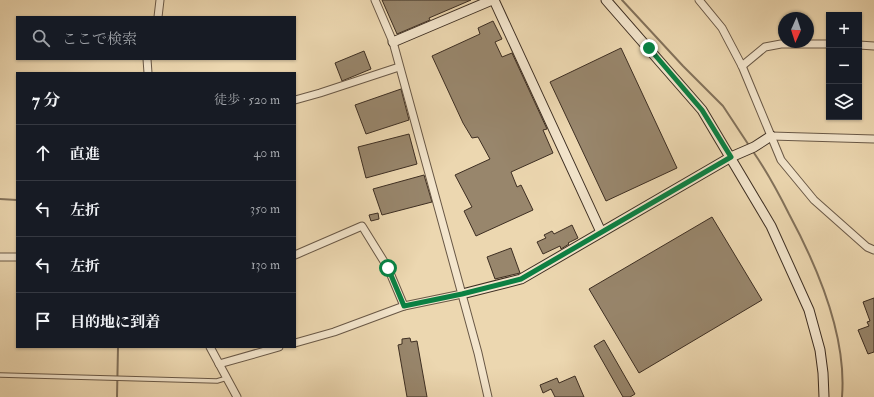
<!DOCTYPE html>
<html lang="ja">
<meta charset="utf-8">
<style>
body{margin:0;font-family:"IM FELL Double Pica","Noto Serif JP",serif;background:#242831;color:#f1f3f6}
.controls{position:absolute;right:12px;top:12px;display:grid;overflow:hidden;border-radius:0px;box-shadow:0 1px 3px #0004}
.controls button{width:36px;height:36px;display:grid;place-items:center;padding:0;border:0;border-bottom:1px solid #363941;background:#171b24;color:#f1f3f6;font:20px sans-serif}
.compass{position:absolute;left:778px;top:12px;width:36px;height:36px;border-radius:50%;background:#171b24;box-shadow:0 1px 3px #0004;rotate:183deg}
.stop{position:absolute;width:12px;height:12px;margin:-9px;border:3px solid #0b8043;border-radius:50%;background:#fff}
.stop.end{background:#0b8043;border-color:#fff;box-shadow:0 1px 4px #0008}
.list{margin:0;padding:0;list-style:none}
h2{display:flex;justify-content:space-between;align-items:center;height:52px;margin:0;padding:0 16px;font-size:17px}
h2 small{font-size:13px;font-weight:400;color:#9ea1a6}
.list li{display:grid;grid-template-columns:26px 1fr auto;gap:12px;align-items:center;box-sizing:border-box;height:56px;padding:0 16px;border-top:1px solid #363941}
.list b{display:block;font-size:15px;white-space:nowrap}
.list em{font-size:13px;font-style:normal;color:#9ea1a6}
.icon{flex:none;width:22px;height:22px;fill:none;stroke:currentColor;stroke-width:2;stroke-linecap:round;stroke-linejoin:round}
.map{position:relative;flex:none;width:874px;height:397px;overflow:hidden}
.search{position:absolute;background:#171b24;box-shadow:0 1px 3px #0004;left:16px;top:16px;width:280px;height:44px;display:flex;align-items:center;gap:10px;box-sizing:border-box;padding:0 14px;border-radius:0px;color:#9ea1a6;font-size:15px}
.panel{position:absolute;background:#171b24;box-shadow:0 1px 3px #0004;left:16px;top:72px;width:280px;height:276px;border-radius:0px}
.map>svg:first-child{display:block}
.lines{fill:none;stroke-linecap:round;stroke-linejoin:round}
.stream{stroke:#82715a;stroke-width:2}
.building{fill:#98866c;stroke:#3d2e22}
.lane-casing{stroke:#695846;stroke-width:5.5}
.street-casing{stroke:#695846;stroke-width:9}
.secondary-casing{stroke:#3d2e22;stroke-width:11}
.lane{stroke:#f3e5cc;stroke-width:3.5}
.street{stroke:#f3e5cc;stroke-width:7}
.secondary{stroke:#f3e5cc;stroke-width:9}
.route{stroke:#0b8043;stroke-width:5}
</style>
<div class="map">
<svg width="874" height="397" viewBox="0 0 874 397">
<rect width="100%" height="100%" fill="#ecd7b0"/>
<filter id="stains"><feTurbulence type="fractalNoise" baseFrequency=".005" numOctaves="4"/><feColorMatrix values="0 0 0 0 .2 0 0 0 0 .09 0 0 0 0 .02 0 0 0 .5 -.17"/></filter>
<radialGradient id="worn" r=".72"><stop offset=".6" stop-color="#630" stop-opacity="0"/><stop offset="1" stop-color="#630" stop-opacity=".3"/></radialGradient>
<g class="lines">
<g class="stream">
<path d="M622,0l61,66 40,40 27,41"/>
<path d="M752,150c14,20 26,42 37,64 28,52 58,122 53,183"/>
<path d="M0,199l17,1"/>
<path d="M117,397l1,-50"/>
</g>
</g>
<g class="building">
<path d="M382,0h89l-42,18 1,2 -33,14z"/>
<path d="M493,21l9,18 -7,3 7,15 10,-4 35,76 -4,1 10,23 -42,19 6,15 4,-2 12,25 -57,26 -12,-25 8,-4 -17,-32 35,-16 -12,-22 -6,1 -9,-15 -31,-67 48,-22 -2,-6z"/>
<path d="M621,48l56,120 -71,33 -56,-119z"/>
<path d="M364,51l7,18 -29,12 -7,-18z"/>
<path d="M401,89l8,31 -43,14 -11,-29z"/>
<path d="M409,134l8,30 -51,14 -8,-31z"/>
<path d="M424,175l8,27 -50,13 -9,-26z"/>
<path d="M378,213l1,6 -8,2 -2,-6z"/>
<path d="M712,217l50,83 -123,73 -50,-84z"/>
<path d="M572,225l6,13 -10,5 1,1 -8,5 -1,-3 -17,8 -6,-12 9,-4 -2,-3 8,-4 2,3z"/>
<path d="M511,248l9,25 -25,6 -8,-22z"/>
<path d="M874,298v54l-6,2 -10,-24 11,-4 -2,-4 3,-1 -7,-19z"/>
<path d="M410,338l1,4 6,-1 10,56h-20l-9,-52 4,-1v-5z"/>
<path d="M604,340l31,54 -5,3h-7l-29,-51z"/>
<path d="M575,376l9,21h-29l-4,-8 -8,4 -3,-8 17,-7 2,5z"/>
</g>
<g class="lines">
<g class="lane-casing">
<path id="lane" d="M0,375l217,6 10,-3"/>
</g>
<g class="street-casing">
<g id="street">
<path d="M375,0l18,42 85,311 10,44"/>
<path d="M699,0l23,28 20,38 39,94 33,40 53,47 7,3"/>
<path d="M158,17l2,-17"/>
<path d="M859,45l15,1"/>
<path d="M147,59l1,14"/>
<path d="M742,66l23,-19 16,-3h48"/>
<path d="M295,100l25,-7 79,-26"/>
<path d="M771,136l103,3"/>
<path d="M295,255l67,-29 26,42 16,38"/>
<path d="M0,257h17"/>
<path d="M295,343l39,-11 70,-26 58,-12"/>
<path d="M210,347l27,50"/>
<path d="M219,364l60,-17"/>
</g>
</g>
<g class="secondary-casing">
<g id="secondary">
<path d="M494,0l107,232"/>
<path d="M606,0l96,110 69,116 38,84 11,40 3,23 1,24"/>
<path d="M393,42l99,-42"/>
<path d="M462,294l59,-15 210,-122 23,-10 17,-11"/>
</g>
</g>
<use href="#lane" class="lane"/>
<use href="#street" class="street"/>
<use href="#secondary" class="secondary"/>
</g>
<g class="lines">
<path class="route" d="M388,268l16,38 58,-12 59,-15 210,-122 -29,-47 -53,-62"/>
</g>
<rect width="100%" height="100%" filter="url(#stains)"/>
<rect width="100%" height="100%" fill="url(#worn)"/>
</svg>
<div class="controls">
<button>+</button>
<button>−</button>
<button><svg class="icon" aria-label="layers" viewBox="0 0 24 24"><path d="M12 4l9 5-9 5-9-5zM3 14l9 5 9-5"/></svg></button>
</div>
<svg class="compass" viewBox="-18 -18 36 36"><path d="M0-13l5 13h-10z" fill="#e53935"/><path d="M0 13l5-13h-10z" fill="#9ea1a6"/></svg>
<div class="stop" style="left:388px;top:268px"></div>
<div class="stop end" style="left:649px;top:48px"></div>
<div class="search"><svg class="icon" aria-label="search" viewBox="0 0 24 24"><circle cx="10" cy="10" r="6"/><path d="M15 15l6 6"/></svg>ここで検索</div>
<section class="panel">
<h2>7 分<small>徒歩 · 520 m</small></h2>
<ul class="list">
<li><svg class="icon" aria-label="ahead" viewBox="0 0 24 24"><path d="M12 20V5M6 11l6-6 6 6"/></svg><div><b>直進</b></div><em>40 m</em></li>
<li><svg class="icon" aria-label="left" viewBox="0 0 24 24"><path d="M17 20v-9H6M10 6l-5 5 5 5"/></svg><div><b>左折</b></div><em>350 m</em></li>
<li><svg class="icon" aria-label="left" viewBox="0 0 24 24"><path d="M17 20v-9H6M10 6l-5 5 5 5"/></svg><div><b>左折</b></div><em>130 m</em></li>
<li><svg class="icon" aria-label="arrive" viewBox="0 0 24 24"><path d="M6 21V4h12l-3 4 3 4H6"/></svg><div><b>目的地に到着</b></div></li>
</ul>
</section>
</div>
